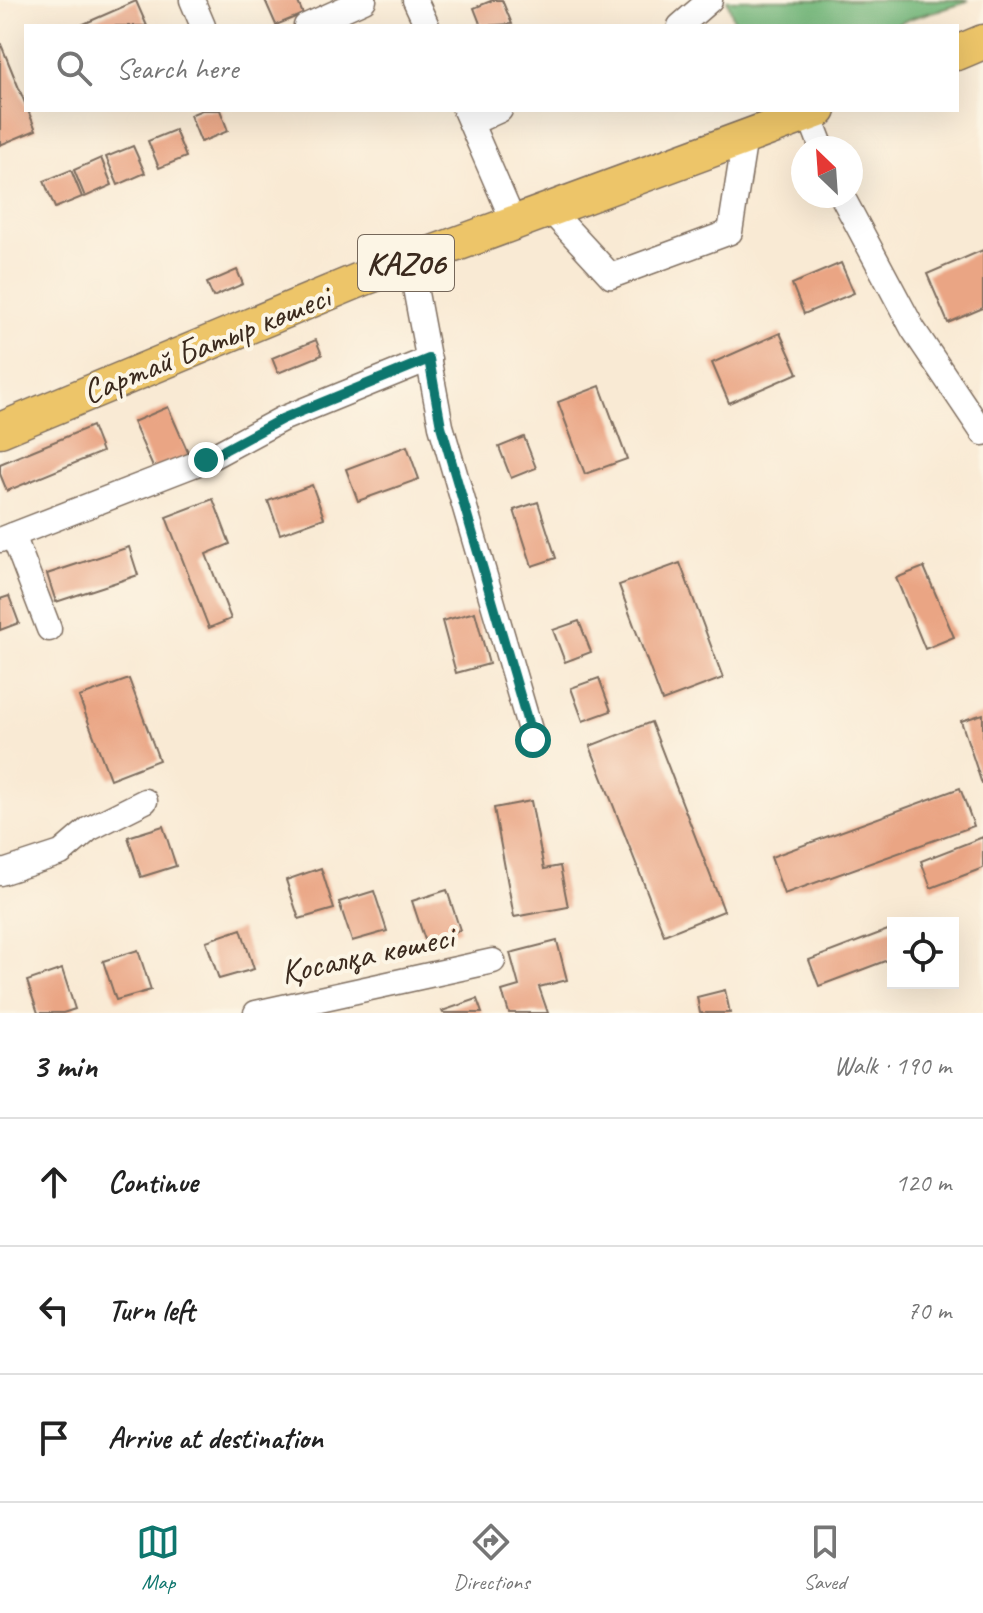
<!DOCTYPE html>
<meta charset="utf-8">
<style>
body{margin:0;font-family:Caveat,sans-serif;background:#f6f6f6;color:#222}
.controls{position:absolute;right:24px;bottom:24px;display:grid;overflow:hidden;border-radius:0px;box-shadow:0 8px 32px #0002}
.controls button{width:72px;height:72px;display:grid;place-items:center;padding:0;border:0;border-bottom:2px solid #e0e0e0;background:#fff;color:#222;font:40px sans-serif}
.compass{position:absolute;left:791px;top:136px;width:72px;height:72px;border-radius:50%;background:#fff;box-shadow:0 8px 32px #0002;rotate:335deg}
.stop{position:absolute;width:24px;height:24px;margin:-18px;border:6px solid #0f766e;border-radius:50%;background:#fff}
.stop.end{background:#0f766e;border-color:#fff;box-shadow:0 2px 8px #0008}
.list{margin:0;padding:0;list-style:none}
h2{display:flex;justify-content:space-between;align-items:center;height:104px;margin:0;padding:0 32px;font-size:34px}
h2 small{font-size:26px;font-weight:400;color:#767676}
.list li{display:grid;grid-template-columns:52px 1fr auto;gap:24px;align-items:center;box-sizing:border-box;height:128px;padding:0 32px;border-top:2px solid #e0e0e0}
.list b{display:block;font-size:30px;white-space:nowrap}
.list em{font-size:26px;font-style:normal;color:#767676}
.icon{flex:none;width:44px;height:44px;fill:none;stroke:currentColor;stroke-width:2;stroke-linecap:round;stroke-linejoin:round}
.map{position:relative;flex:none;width:983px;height:1013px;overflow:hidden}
.search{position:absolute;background:#fff;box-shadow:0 8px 32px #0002;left:24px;right:24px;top:24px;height:88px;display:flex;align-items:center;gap:20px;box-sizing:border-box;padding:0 28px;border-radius:0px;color:#767676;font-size:30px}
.sheet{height:488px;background:#fff}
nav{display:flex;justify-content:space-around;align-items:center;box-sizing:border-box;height:112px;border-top:2px solid #e0e0e0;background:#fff;font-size:22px;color:#767676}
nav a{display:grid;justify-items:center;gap:4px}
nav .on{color:#0f766e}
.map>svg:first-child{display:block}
.forest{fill:#74b87b;stroke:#58714c;stroke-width:2}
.building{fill:#eaa584}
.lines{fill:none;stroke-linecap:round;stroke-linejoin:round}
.minor-casing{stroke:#7e6d5e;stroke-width:27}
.highway-casing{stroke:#7e6d5e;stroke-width:37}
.minor{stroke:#fff;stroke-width:24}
.highway{stroke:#edc569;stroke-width:34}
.route{stroke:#0f766e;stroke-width:10}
.labels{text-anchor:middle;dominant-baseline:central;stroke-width:8;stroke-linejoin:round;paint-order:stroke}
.shield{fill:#fcf5e5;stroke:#75675a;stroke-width:2}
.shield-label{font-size:32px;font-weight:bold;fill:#3b2a1e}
.street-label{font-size:34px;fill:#3b2a1e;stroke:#fcf5e5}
</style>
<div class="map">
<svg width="983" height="1013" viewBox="0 0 983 1013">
<rect width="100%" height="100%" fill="#fcf5e5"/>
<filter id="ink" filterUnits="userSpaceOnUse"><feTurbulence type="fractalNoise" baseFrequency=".0125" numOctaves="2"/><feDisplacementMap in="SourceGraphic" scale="16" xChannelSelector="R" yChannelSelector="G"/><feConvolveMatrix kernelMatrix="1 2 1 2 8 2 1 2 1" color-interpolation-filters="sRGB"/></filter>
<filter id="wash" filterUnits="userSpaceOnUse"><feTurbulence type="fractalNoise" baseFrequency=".006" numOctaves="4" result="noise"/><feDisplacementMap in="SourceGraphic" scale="32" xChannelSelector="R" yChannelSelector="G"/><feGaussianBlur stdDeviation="1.8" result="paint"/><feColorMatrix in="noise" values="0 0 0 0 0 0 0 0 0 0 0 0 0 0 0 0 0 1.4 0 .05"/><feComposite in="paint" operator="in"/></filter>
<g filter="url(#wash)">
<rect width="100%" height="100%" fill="#f9ead4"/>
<path class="forest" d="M727,0h242c-24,12 -51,12 -74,26h-159z"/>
<g id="blocks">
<g class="building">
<path d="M265,0h32l6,14 -27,11z"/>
<path d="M493,0h9l10,24 -31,2 -7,-18z"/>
<path d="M136,1l11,25h-68z"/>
<path d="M0,42l36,88 -36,15z"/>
<path d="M202,110h18l8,21 -27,11 -11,-27z"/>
<path d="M175,130l11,27 -27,11 -11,-27z"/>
<path d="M133,146l12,27 -27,12 -12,-28z"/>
<path d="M101,158l11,27 -27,12 -11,-27z"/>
<path d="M71,170l11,27 -27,11 -11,-27z"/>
<path d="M983,250v58l-35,15 -21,-49z"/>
<path d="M841,263l13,30 -50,21 -12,-30z"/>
<path d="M237,270l6,14 -30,13 -6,-14z"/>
<path d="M780,333l18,40 -69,30 -17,-40z"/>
<path d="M316,340l6,15 -44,18 -6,-15z"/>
<path d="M600,386l27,73 -42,15 -27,-72z"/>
<path d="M168,407l23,52 -35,15 -23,-52z"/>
<path d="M92,426l10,26 -95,39 -7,-17v-10z"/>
<path d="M524,437l12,31 -25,10 -12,-31z"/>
<path d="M407,446l12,33 -61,22 -12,-32z"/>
<path d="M312,485l12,33 -44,16 -12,-33z"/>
<path d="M213,499l17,45 -24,10 25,65 -22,9 -43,-111z"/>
<path d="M538,502l18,56 -24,8 -18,-56z"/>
<path d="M129,547l9,28 -82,27 -9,-28z"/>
<path d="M680,563l43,115 -61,23 -43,-116z"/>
<path d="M924,567l30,70 -29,12 -29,-71z"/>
<path d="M9,596l10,27 -19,7v-31z"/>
<path d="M475,612l14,52 -33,9 -14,-52z"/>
<path d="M579,621l12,31 -26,10 -12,-32z"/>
<path d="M599,678l12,33 -28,10 -12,-33z"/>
<path d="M129,679l30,81 -49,19 -31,-82z"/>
<path d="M983,714v70h-1l-21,-63z"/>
<path d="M651,722l73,189 -60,24 -74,-189z"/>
<path d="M960,788l14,38 -190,68 -13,-37z"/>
<path d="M531,801l13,68 16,-3 8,41 -54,10 -20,-109z"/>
<path d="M163,826l13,40 -35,11 -13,-40z"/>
<path d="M983,837v31l-52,20 -10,-27z"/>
<path d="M321,868l13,41 -35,10 -13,-39z"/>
<path d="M447,890l13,40 -35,10 -13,-39z"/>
<path d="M374,891l13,40 -35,10 -13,-39z"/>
<path d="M893,928v30l-74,28 -10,-26z"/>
<path d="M241,929l13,40 -35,10 -13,-38z"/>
<path d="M557,941l10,39 -28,7 9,26h-39l-7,-22 17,-5 -9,-33z"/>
<path d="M138,950l13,40 -35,10 -13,-39z"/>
<path d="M62,969l13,40 -12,4h-25l-11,-32z"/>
<path d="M725,990l5,23h-30l-3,-16z"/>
<path d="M477,999l5,14h-39l-1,-2z"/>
</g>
</g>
</g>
<g filter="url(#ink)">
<use href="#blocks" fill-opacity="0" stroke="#7e6d5e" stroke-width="2"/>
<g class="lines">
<g class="minor-casing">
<g id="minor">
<path d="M192,0l11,26"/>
<path d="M415,0l12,26"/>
<path d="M306,26l58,-26"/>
<path d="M680,26l30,-26"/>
<path d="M465,110l49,113"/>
<path d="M809,114l13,34"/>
<path d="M471,123l29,-13"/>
<path d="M842,196l71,133 70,104"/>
<path d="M550,210l61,66 119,-44 15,-95"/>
<path d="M410,261l31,165 92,314"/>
<path d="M13,535l36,94"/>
<path d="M0,540l206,-80 76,-41 147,-60"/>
<path d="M0,873l61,-20 28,-24 56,-28"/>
<path d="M256,1013l237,-52"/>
</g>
</g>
<g class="highway-casing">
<g id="highway">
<path d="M957,53l26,-11"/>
<path d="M0,430l362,-151 457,-169"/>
</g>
</g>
<use href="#minor" class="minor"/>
<use href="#highway" class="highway"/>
</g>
</g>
<g class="lines" filter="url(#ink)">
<path class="route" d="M206,460l76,-41 147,-60 12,67 92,314"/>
</g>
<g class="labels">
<rect class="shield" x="358" y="235" width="96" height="56" rx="6"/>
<g class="shield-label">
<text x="406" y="263">KАZ06</text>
</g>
<g class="street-label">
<text transform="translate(206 344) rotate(-22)">Сартай Батыр көшесі</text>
<text transform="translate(367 954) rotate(-12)">Қосалқа көшесі</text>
</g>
</g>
</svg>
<div class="controls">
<button><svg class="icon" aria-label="locate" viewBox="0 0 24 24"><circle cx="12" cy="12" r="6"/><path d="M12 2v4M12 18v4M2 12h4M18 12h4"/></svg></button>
</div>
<svg class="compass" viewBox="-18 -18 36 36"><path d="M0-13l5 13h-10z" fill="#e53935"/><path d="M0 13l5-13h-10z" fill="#767676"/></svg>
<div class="stop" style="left:533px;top:740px"></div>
<div class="stop end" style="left:206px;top:460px"></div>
<div class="search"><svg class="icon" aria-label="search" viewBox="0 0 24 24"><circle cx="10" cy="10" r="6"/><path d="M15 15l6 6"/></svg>Search here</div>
</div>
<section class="sheet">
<h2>3 min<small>Walk · 190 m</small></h2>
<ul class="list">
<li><svg class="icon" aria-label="ahead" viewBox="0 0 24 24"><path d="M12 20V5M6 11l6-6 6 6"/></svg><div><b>Continue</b></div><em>120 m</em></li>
<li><svg class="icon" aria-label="left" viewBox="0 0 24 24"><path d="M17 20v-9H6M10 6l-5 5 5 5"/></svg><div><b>Turn left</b></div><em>70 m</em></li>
<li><svg class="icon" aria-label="arrive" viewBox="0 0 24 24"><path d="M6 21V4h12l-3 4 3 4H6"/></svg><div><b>Arrive at destination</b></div></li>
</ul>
</section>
<nav>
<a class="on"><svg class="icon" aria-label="map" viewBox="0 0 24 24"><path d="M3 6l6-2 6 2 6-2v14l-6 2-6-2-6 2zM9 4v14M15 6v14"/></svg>Map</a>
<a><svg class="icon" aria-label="directions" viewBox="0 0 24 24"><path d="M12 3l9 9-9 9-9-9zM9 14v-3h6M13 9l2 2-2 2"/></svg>Directions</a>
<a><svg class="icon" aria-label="saved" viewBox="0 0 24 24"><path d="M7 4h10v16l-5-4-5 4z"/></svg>Saved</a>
</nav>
